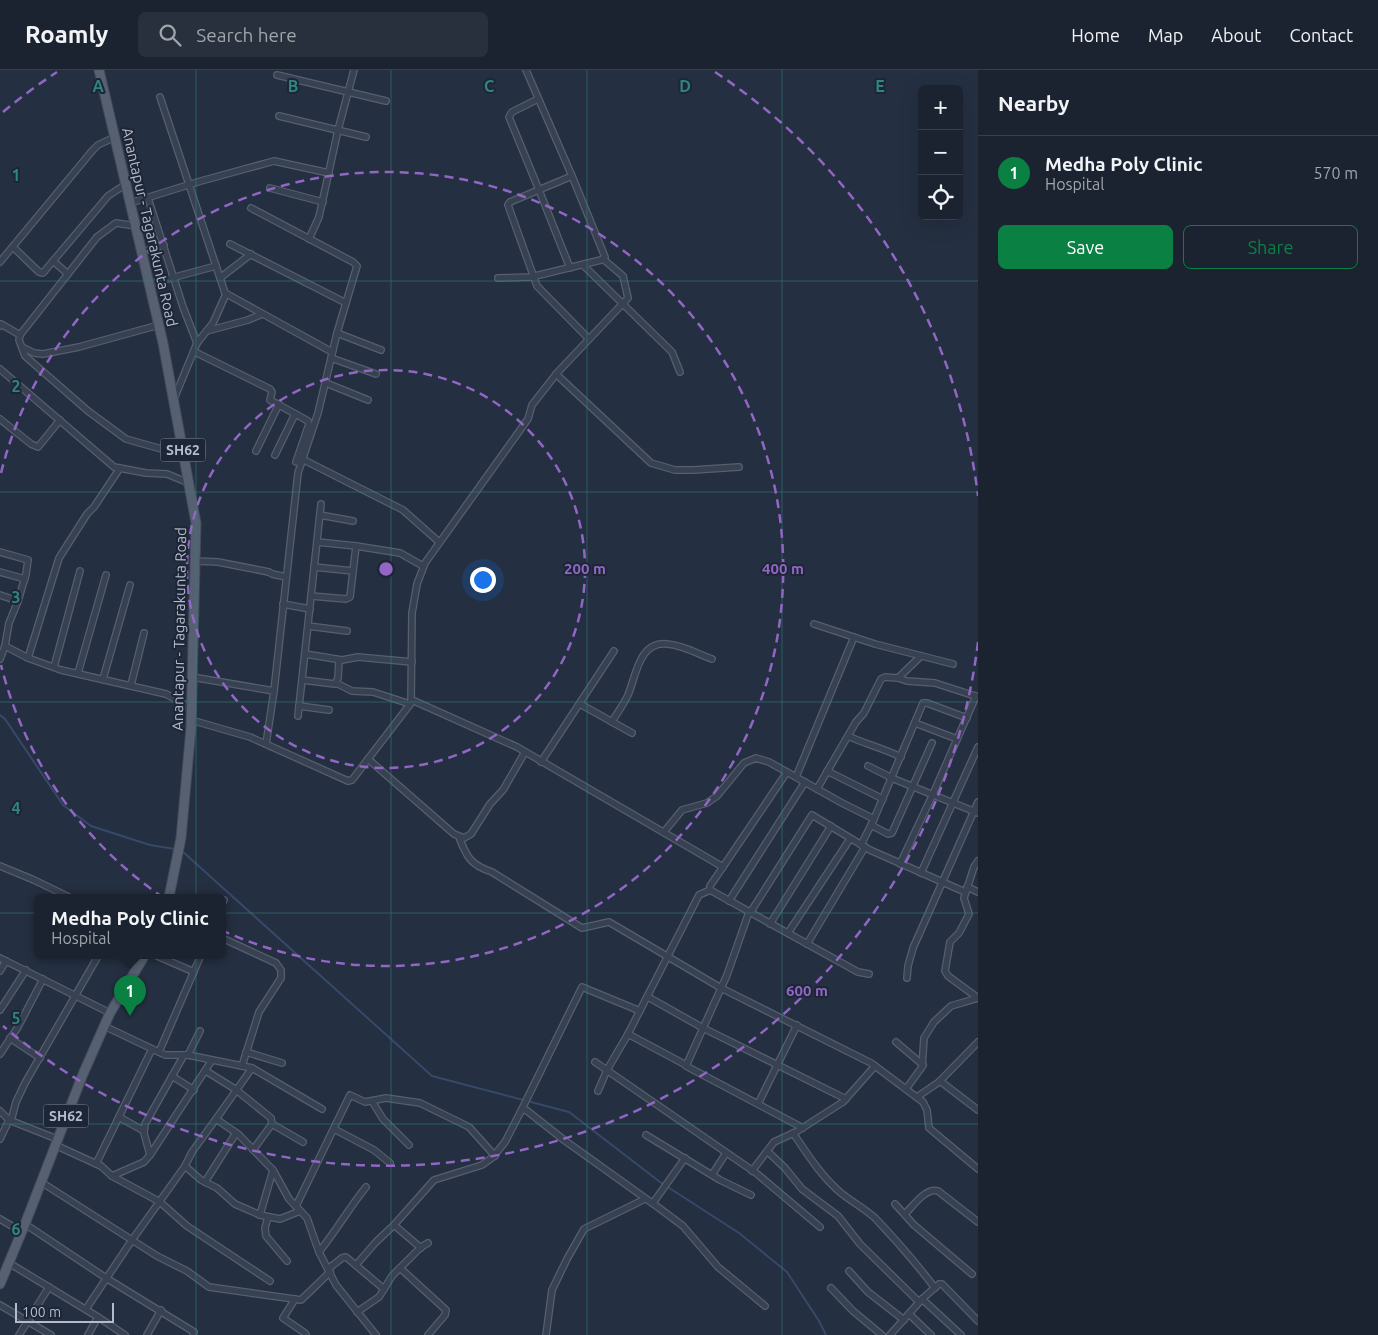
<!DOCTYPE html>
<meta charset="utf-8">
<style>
body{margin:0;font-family:Ubuntu,sans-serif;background:#282f3d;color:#f1f3f6}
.controls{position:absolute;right:15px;top:15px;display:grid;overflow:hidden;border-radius:8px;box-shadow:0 5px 20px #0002}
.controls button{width:45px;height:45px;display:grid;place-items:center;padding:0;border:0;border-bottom:1px solid #39404d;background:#1b2331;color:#f1f3f6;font:25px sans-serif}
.scale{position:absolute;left:15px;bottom:12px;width:99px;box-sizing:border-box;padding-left:5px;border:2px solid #b4bccb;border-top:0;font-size:14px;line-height:18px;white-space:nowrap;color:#b4bccb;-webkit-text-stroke:4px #1d2636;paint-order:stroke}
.you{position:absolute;left:482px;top:509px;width:18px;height:18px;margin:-12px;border:4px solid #fff;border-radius:50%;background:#1a73e8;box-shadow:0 0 0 8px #1a73e833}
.badge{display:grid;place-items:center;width:32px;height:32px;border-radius:50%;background:#0b8043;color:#fff;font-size:16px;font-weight:700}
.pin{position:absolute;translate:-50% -41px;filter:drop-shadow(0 1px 2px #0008)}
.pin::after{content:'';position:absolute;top:26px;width:18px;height:15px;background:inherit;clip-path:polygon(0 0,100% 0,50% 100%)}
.popup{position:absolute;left:34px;top:824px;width:192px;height:65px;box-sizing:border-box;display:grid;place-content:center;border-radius:8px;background:#1b2331;filter:drop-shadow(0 1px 4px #0005);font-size:16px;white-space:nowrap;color:#a0a4ab}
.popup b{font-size:19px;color:#f1f3f6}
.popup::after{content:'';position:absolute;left:50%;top:100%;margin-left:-10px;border:10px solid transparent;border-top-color:#1b2331}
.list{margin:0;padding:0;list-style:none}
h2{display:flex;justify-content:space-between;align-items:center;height:65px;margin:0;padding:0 20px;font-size:21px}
h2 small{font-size:16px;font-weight:400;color:#a0a4ab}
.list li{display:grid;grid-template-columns:32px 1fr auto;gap:15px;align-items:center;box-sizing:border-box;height:75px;padding:0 20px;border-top:1px solid #39404d}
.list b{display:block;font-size:19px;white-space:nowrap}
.list p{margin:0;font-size:16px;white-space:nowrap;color:#a0a4ab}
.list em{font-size:16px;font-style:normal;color:#a0a4ab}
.actions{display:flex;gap:10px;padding:15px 20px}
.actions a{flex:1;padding:11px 0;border:1px solid #0b8043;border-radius:8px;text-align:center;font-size:18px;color:#0b8043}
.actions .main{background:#0b8043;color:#fff}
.icon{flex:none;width:28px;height:28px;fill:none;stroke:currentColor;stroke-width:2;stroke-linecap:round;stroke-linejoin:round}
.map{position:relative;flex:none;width:978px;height:1265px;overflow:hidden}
header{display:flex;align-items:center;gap:30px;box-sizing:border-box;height:70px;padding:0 25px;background:#1b2331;border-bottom:1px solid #39404d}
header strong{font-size:24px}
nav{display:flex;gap:28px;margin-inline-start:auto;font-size:18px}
.search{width:350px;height:45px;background:#282f3d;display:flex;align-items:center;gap:12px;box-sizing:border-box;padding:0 18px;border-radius:8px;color:#a0a4ab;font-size:19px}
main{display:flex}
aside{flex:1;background:#1b2331}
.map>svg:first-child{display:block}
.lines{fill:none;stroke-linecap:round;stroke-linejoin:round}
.stream{stroke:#374969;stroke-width:2}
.street-casing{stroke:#565f6e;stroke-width:8}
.primary-casing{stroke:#414a5a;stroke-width:11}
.street{stroke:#384151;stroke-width:5.5}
.primary{stroke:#566071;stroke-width:9}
.grid{fill:none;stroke:#308481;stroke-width:1;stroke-opacity:0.55}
.ring{fill:none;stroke:#9266c4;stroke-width:2.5;stroke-dasharray:9 6}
.labels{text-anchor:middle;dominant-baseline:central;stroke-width:4;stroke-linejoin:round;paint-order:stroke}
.shield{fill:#1d2636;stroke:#878f9e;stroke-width:1}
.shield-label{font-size:14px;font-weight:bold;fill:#b4bccb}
.street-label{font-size:15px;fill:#b4bccb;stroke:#1d2636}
.grid-label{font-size:16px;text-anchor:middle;font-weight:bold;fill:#308481;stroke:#1d2636;stroke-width:4;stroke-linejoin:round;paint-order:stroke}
.centre{fill:#9266c4;stroke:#1d2636;stroke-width:2.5}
.ring-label{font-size:15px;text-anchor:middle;font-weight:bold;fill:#9266c4;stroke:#1d2636;stroke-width:4;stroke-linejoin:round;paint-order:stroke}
</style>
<header>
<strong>Roamly</strong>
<div class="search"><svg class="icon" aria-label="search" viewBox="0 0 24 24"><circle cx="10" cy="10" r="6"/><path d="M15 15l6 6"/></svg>Search here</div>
<nav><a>Home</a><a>Map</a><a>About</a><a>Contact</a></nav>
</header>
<main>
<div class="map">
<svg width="978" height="1265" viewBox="0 0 978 1265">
<rect width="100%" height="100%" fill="#242f41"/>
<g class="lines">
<g class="stream">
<path d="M0,645l5,4 58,86 28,21 59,19 25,4"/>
<path d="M182,781l250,225 137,36 91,70 79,51 48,39 32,49 7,14"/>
</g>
<g class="street-casing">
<g id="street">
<path d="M277,5l109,26"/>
<path d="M160,27l65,196 107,59"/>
<path d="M538,29l-26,13 -3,5 30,73 31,78"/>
<path d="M279,46l87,21"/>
<path d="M572,106l-62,26 -2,3 29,81 52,53"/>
<path d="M270,118l53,14"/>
<path d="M148,128l35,109 14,36"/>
<path d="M130,133l71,-22 73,-20 55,12"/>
<path d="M251,138l102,54 4,4 -20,67 -19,80 -20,60 -24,218 -8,53"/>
<path d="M309,169l10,-22 19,-87 16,-60"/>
<path d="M230,174l116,59"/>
<path d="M13,177l26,25 4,1 65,-77 18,-12"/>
<path d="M142,182l22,-7"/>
<path d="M53,191l15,13"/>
<path d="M0,192l92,-111 6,-6 17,-8"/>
<path d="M583,195l89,87 8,20"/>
<path d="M220,208l31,-24"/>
<path d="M498,208l33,-1 70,-17 4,-3 -33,-81 -46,-106"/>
<path d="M149,214l67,-18"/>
<path d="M0,256l1,-2 19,11 77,-98 19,-14 20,3"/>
<path d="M207,261l41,-11 14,-6"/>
<path d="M337,263l44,17"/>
<path d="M20,265l-1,5 6,16 63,55 38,28 39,11 18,4"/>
<path d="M22,277l12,6 9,1 36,-7 80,-22"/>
<path d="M195,282l75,37 2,3 -2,8 38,21 1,3 -13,38"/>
<path d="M331,288l45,16"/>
<path d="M0,299l114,98 32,6 21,1 22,9"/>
<path d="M556,304l95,89 24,7h18l46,-3"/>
<path d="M326,313l42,17"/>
<path d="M174,329l23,-56 16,-20 13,-29"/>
<path d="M0,349l31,25 7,3 22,-27"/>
<path d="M256,381l23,-47"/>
<path d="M275,385l20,-41"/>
<path d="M302,389l101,51 36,32"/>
<path d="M320,445l33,6"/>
<path d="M317,472l39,4 44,7 23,13"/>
<path d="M0,482l28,8 -2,14 -8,27"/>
<path d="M195,491l23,1 51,10 3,2 14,3"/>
<path d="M314,497l39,4"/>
<path d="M0,502l25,7"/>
<path d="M0,525l18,6 -9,22 -4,23 23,12 33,12 105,24 25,14"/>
<path d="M311,526l35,3 4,-2 6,-51"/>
<path d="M283,534l27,5"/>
<path d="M814,554l61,20 78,20"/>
<path d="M308,556l39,5"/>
<path d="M305,584l37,6 16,-3 54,5"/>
<path d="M28,588l31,-100 28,-44 7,-7 26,-39"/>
<path d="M0,589l5,-13"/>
<path d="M54,597l26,-96"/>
<path d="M78,603l28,-98"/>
<path d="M192,607l82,14"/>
<path d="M898,608l9,3 28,2 43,14"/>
<path d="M103,609l27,-94"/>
<path d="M302,610l33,4 3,-6 1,-18"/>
<path d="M336,613l16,8 21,1 37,12"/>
<path d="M131,615l13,-52"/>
<path d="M412,630l105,47 206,120"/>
<path d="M580,634l52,29"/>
<path d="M299,636l30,4"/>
<path d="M298,646l23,-212"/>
<path d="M191,650l59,17 98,44 4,-1 59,-77 1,-90 5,-29 8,-21 103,-144 4,-14 25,-32 71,-75 -5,-22 -20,-17"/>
<path d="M612,652c5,-9 12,-18 16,-27 8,-19 11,-54 39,-51 16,1 31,10 45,15"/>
<path d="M915,653l42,16"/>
<path d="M848,666c17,8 35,12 53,21"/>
<path d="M368,689l86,75 10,4 7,-4 19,-30 13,-14 22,-38"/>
<path d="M541,692l73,-111"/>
<path d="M868,696l26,13 84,34"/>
<path d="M827,701l56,28"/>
<path d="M787,702l-77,114v4l148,82 11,2"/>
<path d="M796,707l58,-140"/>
<path d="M817,719l39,-67 8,-9 17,-34 4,-2 13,1 23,-22"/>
<path d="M871,755l17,9 4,-1 40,-90"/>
<path d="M664,762l18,-22 25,-7 10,-7 27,-33 12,-5 13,4 73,41 32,16"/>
<path d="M459,767c8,21 12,28 33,35l90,56 27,-6 112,66 150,75 52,39 4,8 2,18 49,41"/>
<path d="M861,775l13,-26 49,-116h4l40,15"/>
<path d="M978,791l-4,6 -10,31 5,16 -10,19 -9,9 -5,29 3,5 30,22"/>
<path d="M900,794l33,-70 43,-98"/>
<path d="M0,796l34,14 35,17"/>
<path d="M921,803l57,-126"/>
<path d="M967,817l11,5"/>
<path d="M729,831l76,-119"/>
<path d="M222,834l2,-4"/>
<path d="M749,842l-22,63 -41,91 117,62"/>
<path d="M750,843l62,-98 58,35 95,42"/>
<path d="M770,854l61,-98"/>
<path d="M788,863l62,-94"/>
<path d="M222,868l54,25 5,7v8l-22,34 -17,54"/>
<path d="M807,874l58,-97"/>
<path d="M155,885l39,17"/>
<path d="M0,888l110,55"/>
<path d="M0,901l6,-10"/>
<path d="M907,908l1,-12 5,-18 65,-146"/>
<path d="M648,927l55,31 143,71"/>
<path d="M0,940l26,-40"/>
<path d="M104,956l61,29h23l64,13 70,41"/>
<path d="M628,964l58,31"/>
<path d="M10,968l30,20"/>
<path d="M896,972l27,23"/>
<path d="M159,982l42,-97"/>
<path d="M246,982l36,11"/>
<path d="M0,984l18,-27 25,-48"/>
<path d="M188,985l12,-24"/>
<path d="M595,992l161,111 64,54"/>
<path d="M206,1001l29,18 36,29 1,6"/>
<path d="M172,1006l22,14"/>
<path d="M940,1011l38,29"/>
<path d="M906,1019l16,-22 2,-29 10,-16 17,-16 27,-8"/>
<path d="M598,1021l9,-21 21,-36 71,-139 11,-5"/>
<path d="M917,1027l22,-15 39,-40"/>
<path d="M372,1031l11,18 26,26"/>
<path d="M758,1034l39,-79"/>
<path d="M0,1041l9,9 48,19"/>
<path d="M520,1043l62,-126 58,24"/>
<path d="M119,1047l25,14"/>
<path d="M216,1049l36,-51"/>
<path d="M11,1051l5,-19 9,-19 72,-125"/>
<path d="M334,1059l40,21 16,13"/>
<path d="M793,1063c15,22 28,43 48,60 11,9 23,15 34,25 21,22 41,45 60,70"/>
<path d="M646,1065l74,45 31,15"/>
<path d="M0,1069l9,-19"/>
<path d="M55,1075l46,21 11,10 32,-14 6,-7 62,-95"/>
<path d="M253,1080l19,-26 31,18"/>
<path d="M767,1081l18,17 17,21 36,27 22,28 59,58"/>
<path d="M150,1085l-6,-22 1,-9 39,-69"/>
<path d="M96,1094l56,-115"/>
<path d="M752,1101l22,-29 22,-10 47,-30 32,-36"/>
<path d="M712,1105l14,-22"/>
<path d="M112,1106l48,26 27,24 83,55"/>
<path d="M41,1112l116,74 30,15 22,16 92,13 29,-28"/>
<path d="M205,1112l31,-49"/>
<path d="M653,1133l32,-45"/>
<path d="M895,1134l19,21 58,49"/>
<path d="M296,1136l54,-111 15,7 21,-4 34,5 49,24 26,29"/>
<path d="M300,1141l-20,8 -20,-4 -25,-11 -18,-16 -16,-8 -16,-14 7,-14 24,-33 22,15 35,36 16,29 18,19 12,34 17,33 40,50"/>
<path d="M905,1144c8,-8 21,-27 33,-23l40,31"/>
<path d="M260,1145l13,-45"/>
<path d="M268,1147l-3,11 1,8 21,25"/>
<path d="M0,1149l22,13"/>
<path d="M25,1154l81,54 88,54 -1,3"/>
<path d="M394,1155l40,-45 48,-15 11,-8 12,-15 15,-29 2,-3h4l38,30 95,68 24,18 35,41 47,39"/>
<path d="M319,1182c17,-21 30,-44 47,-65"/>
<path d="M9,1193l89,54 27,18"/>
<path d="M356,1195l20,-23 18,-17 27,23"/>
<path d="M400,1198l46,42 -1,5 -17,20"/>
<path d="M328,1199l14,-11 4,-1 38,32"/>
<path d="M849,1201l19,21 36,28"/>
<path d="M831,1218l22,23 29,24"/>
<path d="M295,1229l-12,19 22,15 1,2"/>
<path d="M922,1229l17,-15h3l36,37"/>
<path d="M0,1235l51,30"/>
<path d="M86,1239l46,-69 53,-74"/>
<path d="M357,1242l22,-15 13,-21 29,-29 7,-4"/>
<path d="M909,1244l22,21"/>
<path d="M19,1265l30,-48"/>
<path d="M88,1265l10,-18"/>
<path d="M147,1265l14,-25"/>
<path d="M546,1265l6,-45 15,-31 17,-30 59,-29"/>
<path d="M890,1265l32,-36 39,36"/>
</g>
</g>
<g class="primary-casing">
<g id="primary">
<path d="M99,0l64,273 33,180 -5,205 -10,110 -12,59"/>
<path d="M0,1214l25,-60 58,-150 27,-61 35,-58"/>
</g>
</g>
<use href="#street" class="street"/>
<use href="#primary" class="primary"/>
</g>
<path class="grid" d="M196,0v1265M391,0v1265M587,0v1265M782,0v1265M0,211h978M0,422h978M0,632h978M0,843h978M0,1054h978"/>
<g class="ring">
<circle cx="386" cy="499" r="199"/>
<path d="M1 403A397 397 0 1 1 1 595"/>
<path d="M978 572A596 596 0 0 1 3 956M3 42A596 596 0 0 1 57 2M715 2A596 596 0 0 1 978 426"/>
</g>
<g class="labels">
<g class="shield">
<rect x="160.5" y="368.5" width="45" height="23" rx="4"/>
<rect x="43.5" y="1034.5" width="45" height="23" rx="4"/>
</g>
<g class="shield-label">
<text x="183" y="380">SH62</text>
<text x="66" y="1046">SH62</text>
</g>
<g class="street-label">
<text transform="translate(150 157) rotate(77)">Anantapur - Tagarakunta Road</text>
<text transform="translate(179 559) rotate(-89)">Anantapur - Tagarakunta Road</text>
</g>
</g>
<g class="grid-label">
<text x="98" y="22">A</text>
<text x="293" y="22">B</text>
<text x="489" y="22">C</text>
<text x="685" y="22">D</text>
<text x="880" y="22">E</text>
<text x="16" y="111">1</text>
<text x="16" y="322">2</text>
<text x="16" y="533">3</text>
<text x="16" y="744">4</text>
<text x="16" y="954">5</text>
<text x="16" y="1165">6</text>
</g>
<circle cx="386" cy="499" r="8" class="centre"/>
<g class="ring-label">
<text x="585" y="504">200 m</text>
<text x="783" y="504">400 m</text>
<text x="807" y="926">600 m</text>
</g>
</svg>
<div class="controls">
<button>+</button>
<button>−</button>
<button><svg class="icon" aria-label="locate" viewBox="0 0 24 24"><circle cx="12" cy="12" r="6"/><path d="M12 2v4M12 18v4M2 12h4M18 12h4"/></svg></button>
</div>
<div class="scale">100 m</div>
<div class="you"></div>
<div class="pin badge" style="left:130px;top:946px">1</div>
<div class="popup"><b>Medha Poly Clinic</b>Hospital</div>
</div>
<aside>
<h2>Nearby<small></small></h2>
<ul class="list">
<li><span class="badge">1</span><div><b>Medha Poly Clinic</b><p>Hospital</p></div><em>570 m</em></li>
</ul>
<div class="actions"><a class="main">Save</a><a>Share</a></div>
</aside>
</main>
